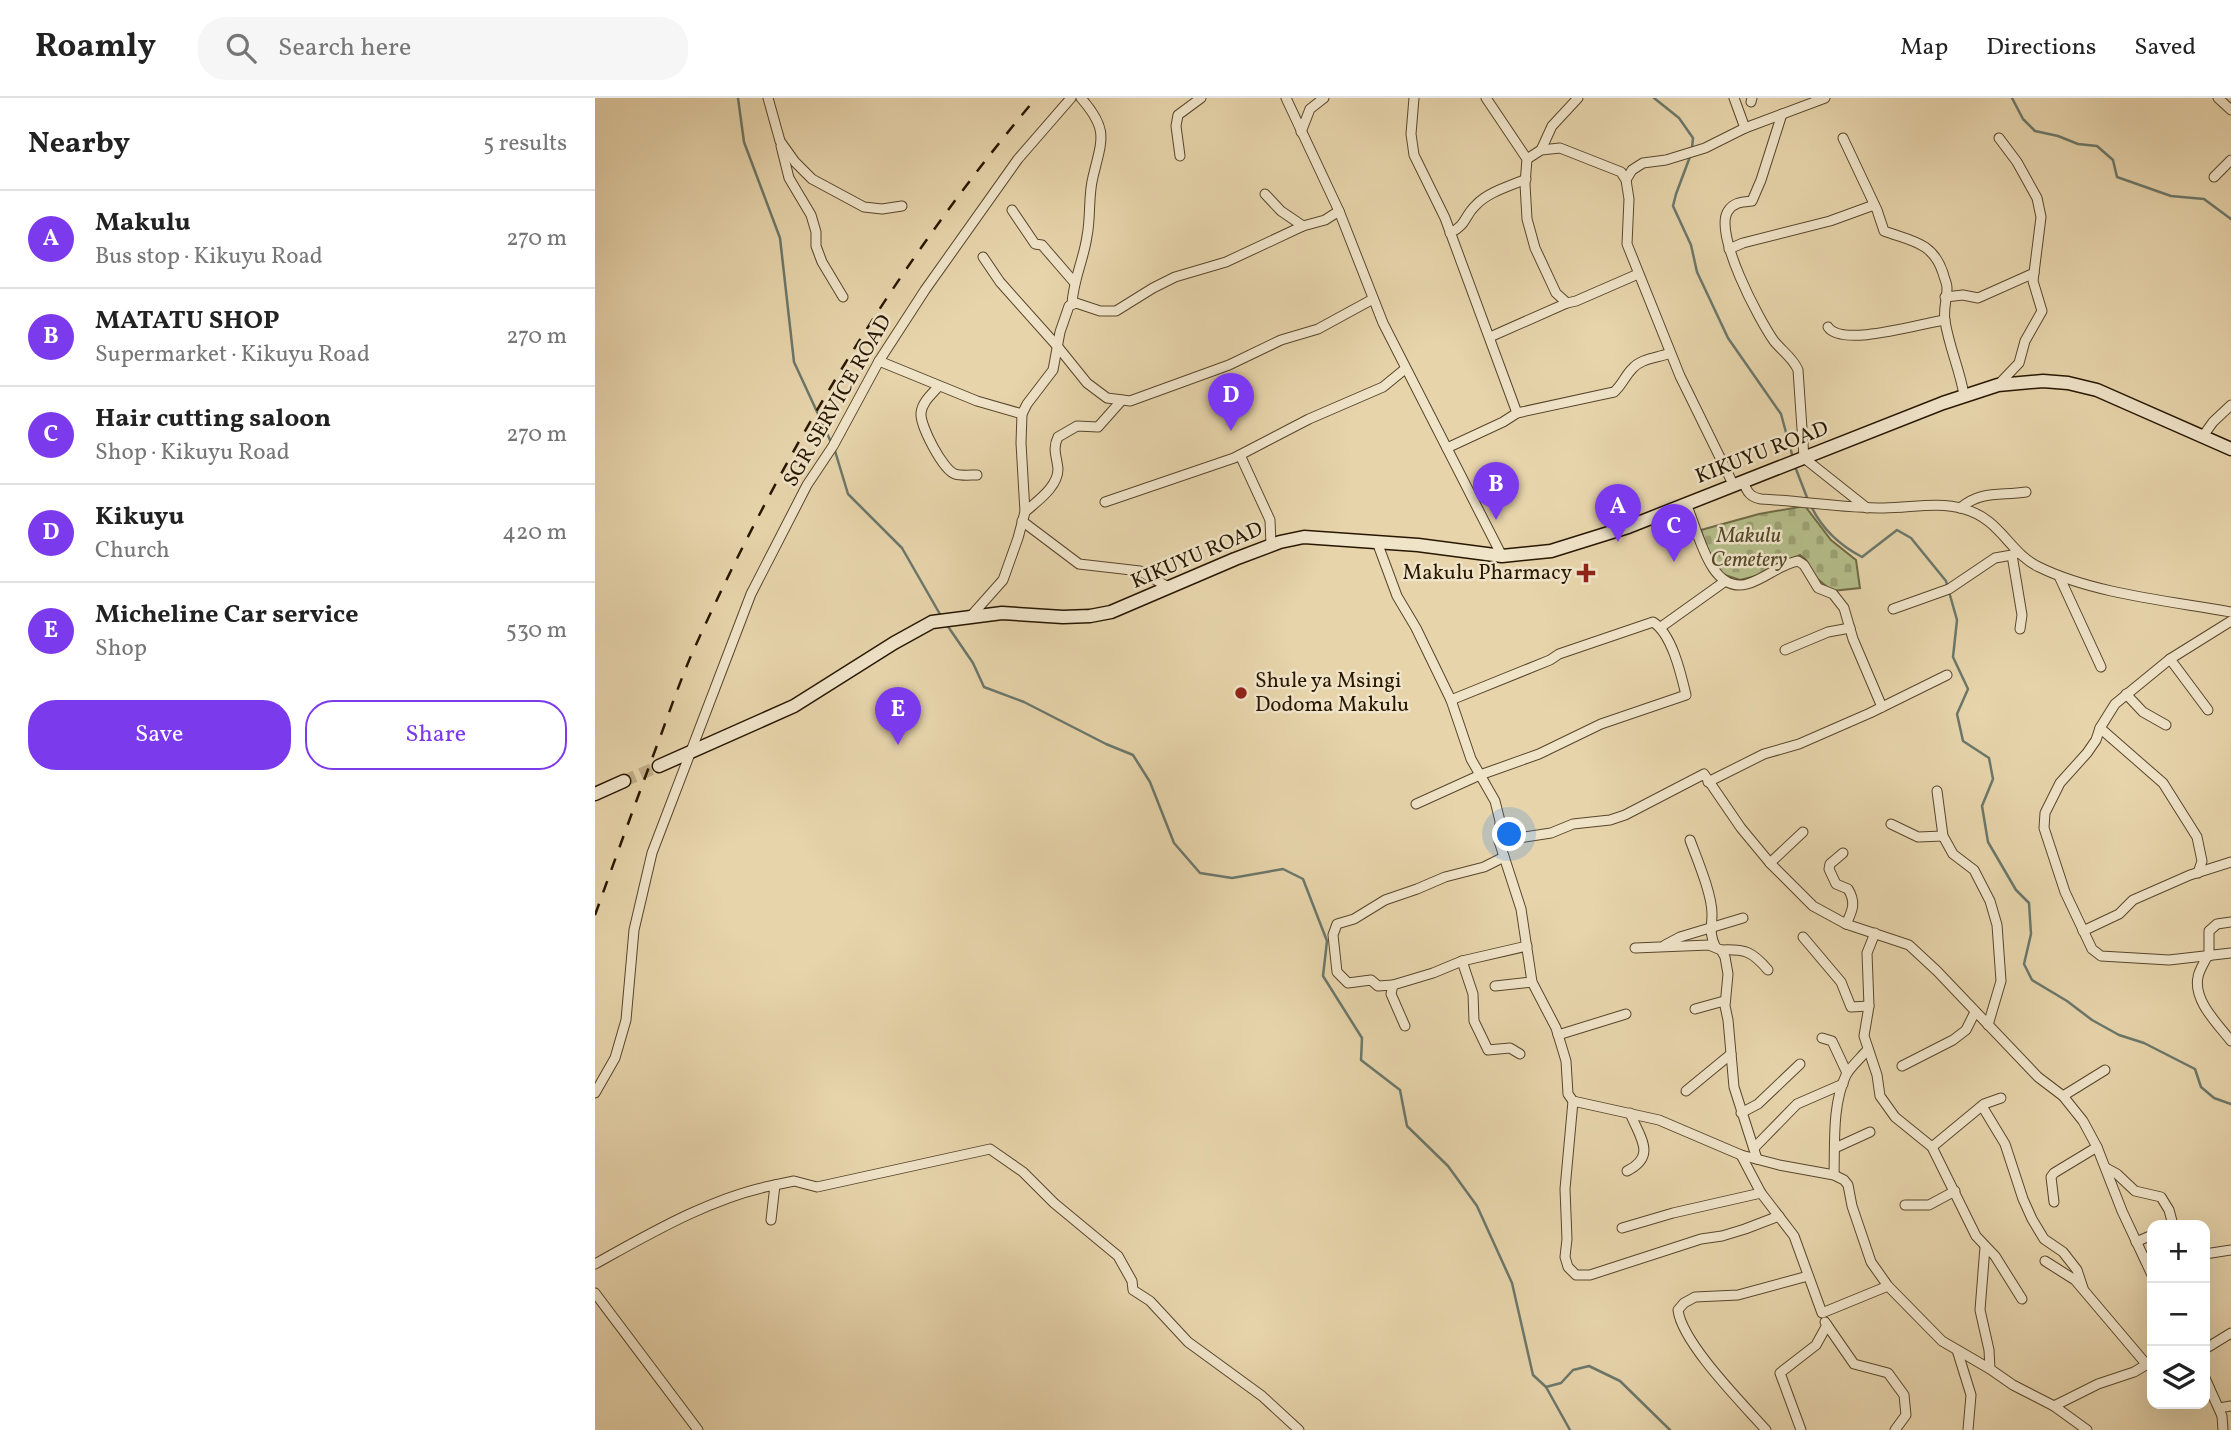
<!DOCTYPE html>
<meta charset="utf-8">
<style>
body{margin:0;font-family:Vollkorn,serif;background:#f6f6f6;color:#222}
.controls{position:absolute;right:21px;bottom:21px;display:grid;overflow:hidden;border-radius:14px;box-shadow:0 7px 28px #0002}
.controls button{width:63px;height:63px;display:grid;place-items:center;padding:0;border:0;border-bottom:2px solid #e0e0e0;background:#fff;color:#222;font:35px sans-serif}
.you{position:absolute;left:915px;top:737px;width:24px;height:24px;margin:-18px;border:5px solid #fff;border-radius:50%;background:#1a73e8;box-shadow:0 0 0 10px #1a73e833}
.badge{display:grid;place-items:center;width:46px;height:46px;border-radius:50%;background:#7c3aed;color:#fff;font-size:23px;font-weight:700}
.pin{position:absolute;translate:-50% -58px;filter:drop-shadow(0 2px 4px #0008)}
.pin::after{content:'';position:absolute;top:37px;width:24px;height:21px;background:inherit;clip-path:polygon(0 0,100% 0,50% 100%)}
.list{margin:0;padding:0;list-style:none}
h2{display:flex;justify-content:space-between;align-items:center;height:91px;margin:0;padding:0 28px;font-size:30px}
h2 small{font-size:23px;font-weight:400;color:#767676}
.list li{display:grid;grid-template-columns:46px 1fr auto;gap:21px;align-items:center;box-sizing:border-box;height:98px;padding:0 28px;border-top:2px solid #e0e0e0}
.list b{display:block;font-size:26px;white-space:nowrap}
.list p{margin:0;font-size:23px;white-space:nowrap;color:#767676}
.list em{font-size:23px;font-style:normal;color:#767676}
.actions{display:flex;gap:14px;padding:21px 28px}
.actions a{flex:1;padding:16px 0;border:2px solid #7c3aed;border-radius:28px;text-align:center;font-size:24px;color:#7c3aed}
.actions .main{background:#7c3aed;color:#fff}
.icon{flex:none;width:38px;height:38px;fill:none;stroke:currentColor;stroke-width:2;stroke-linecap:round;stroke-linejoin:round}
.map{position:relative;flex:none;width:1636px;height:1332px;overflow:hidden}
header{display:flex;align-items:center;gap:42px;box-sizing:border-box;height:98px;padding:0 35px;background:#fff;border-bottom:2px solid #e0e0e0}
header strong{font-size:33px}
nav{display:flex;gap:38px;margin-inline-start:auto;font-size:24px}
.search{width:490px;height:63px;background:#f6f6f6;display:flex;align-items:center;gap:18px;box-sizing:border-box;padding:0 24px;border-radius:28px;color:#767676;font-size:26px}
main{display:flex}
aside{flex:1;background:#fff}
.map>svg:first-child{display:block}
.cemetery{fill:url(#cemetery-stones);stroke:#6e6a44;stroke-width:2}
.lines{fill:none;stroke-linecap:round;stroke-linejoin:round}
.stream{stroke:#6b776a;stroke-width:2.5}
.secondary-tunnel{stroke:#c1ae89;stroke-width:12;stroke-dasharray:12 6;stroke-linecap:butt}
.minor-casing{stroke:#58462b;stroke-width:11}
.secondary-casing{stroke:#281700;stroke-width:15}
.minor{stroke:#efe3c8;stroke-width:9}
.secondary{stroke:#efe3c8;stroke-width:12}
.rail{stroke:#281700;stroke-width:2.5;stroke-dasharray:12 12;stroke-linecap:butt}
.poi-dot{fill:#8f2418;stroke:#efe3c8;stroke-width:2.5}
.labels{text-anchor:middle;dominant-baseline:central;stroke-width:5;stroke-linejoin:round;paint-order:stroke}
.street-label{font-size:21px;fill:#281700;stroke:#efe3c8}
.park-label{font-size:21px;font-style:italic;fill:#524929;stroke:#efe3c8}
.poi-label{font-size:21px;fill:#281700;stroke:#efe3c8;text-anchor:end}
</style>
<header>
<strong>Roamly</strong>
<div class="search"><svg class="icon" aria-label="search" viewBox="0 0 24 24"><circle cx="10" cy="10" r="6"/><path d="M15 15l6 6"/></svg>Search here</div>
<nav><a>Map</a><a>Directions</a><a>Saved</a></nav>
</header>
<main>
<aside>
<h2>Nearby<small>5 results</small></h2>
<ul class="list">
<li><span class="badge">A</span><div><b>Makulu</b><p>Bus stop · Kikuyu Road</p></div><em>270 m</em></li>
<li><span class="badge">B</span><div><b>MATATU SHOP</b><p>Supermarket · Kikuyu Road</p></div><em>270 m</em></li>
<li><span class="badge">C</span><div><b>Hair cutting saloon</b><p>Shop · Kikuyu Road</p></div><em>270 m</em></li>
<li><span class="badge">D</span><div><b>Kikuyu</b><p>Church</p></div><em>420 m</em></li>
<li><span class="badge">E</span><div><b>Micheline Car service</b><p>Shop</p></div><em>530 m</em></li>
</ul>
<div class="actions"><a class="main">Save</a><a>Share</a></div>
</aside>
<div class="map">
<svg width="1636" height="1332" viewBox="0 0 1636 1332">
<defs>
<pattern id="cemetery-stones" width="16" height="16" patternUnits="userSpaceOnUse" patternTransform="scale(1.75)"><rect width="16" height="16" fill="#b4bd89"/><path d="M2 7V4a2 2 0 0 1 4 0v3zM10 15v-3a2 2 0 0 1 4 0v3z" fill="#9ba274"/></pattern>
</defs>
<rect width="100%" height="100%" fill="#e7d4ab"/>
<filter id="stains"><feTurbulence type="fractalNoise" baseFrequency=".00286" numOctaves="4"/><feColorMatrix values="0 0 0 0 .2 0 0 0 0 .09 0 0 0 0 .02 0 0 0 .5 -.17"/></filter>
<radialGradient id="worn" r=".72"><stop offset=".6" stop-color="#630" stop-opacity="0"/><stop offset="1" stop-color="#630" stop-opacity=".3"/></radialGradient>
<path class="cemetery" d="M1210,408l26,34 25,20 4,28 -28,3 -18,-15 -8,-16 -6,-5 -40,20 -20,5 -21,-7 -12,-24 -6,-19 58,-16z"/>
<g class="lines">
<g class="stream">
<path d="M143,0l6,44 36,96 14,124 37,80"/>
<path d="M1059,0l25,20 14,20 -1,10"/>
<path d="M1417,0l11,21 12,12 23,5 20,8 19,2 16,14 4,17 54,19 33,3 27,20"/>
<path d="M1096,56l-15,40 -3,12 18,39 6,27 31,66 53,76 12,44"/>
<path d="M240,353l13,43 54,54 39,68"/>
<path d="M1199,366l14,36"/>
<path d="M1216,408c11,23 30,40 51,51l35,-27 14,8 35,43 11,39 -4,37 15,32 -11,25 6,27 26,17 4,21 -11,27 6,36 28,48 13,13 2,31 -7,30 8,16 35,21 25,19 27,15 25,8 51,26 6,18 13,11 17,6"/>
<path d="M352,527l26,38 11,24 40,15 82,42 27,11 17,27 24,61 26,30 32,5 51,-9 20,10 24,62 -4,35 39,62 -1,22 39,30 7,36 41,40 29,40 35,77 21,92 13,12 15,-4 12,-13 16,-4 31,15 50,49"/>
<path d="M951,1289l24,43"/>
</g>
<path class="secondary-tunnel" d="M29,683l35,-15"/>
<g class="minor-casing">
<g id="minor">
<path d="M173,0l12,43 15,21 17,17 52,28 18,2 20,-3"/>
<path d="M691,0l53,113 44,112 119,233"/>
<path d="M819,0l-3,36 3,21 31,63 72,195"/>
<path d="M891,0l41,61 -2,25 2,35 8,29 21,45 11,10 9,-2 62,-27"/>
<path d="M1139,0l11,30"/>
<path d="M1623,0l13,12"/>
<path d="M1156,4l1,-4"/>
<path d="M1187,16l-21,66 -9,21c-10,1 -18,1 -24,10 -15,22 31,109 46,130 8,10 19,17 24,29l6,88 63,50"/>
<path d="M706,34l9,-23 14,-11"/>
<path d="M1248,40l34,72 7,21c27,10 49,11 59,42 1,5 4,10 4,15 0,12 -4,21 -2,33 4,26 15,49 19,74"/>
<path d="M186,48l8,32 22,37 5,17v14l6,16 21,35"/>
<path d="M946,52l11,-24 26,-28"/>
<path d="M585,58l-4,-30 2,-11 23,-17"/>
<path d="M932,61l14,-9 19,-2 61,24 5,8 3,19 -2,45 53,132 53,108"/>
<path d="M1619,79l17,-17"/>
<path d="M1031,82l6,-10 11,-7 23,-3 39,-12 40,-20 80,-30"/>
<path d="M670,96l16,17 22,15"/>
<path d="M417,112l23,34 7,1 32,37"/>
<path d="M855,135c17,-8 14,-17 26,-28 12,-13 34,-19 50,-26"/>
<path d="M1134,151l14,-6 87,-22 44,-16"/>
<path d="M388,159l17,25 58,65 29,36 20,15 23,3 99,-36 52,-25 37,-11 55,-30"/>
<path d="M1350,199l18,-2 15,3 56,-25"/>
<path d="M477,206c1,-24 12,-45 15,-68 4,-19 1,-40 6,-59 9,-38 16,-47 -12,-79"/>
<path d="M1233,229c14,21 94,-4 117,-7"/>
<path d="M895,239l77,-34"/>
<path d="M284,263l98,40 45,13"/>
<path d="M1403,287l21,-22 6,-22 17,-30 -9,-30 8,-64 -4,-19 -20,-36 -18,-24"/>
<path d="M344,288c-7,8 -17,16 -18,27 -1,13 22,57 34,61 6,2 15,1 22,1"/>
<path d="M1608,338l10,-14 18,-17"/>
<path d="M852,350l56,-26 14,-9 97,-21c8,-7 11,-16 18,-23 9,-11 26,-11 38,-16"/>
<path d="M645,357l30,65 1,25"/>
<path d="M1148,383c4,11 7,16 18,18 41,2 82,9 123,9 27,0 54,-7 80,1 37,10 45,44 75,58 55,27 131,34 192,45"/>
<path d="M510,404l129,-44 75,-39 74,-32 22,-18"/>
<path d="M1091,406c12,25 23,90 61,80 18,-5 33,-20 51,-23l6,4 14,23 15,6 11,14 9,31 29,68"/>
<path d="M1365,410c22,-18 40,-12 66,-16"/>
<path d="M430,414c12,-11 33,-25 33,-43 -1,-12 -6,-20 0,-32l19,-11 21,1 24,-27"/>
<path d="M427,423l57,43 61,7 30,17"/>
<path d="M782,444l20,54 19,32 35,72 20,59 24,42 5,20 -1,20 22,68 11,73 24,46 10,33 2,33 5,7 86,19 82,35 38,10 55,10 10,5 4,5 4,21 19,56 17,24 54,55 48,28 23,16 41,21 33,24"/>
<path d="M1420,456l-3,1 10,60 -2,14"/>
<path d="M1464,478l42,91"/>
<path d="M1298,511l56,-20 46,-31 17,-3"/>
<path d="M376,518l32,-36 15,-42 7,-26 -4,-69 1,-29 5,-10 26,-34 7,-38 9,-26 7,-3 24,8h16l37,-23 22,-11 51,-15 77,-36 22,-6 14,-9"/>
<path d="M1636,523l-61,38 -55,45 -15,24 -4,12 -9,13 -27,30 -15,30 -1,15 21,64 27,57 9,7 68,4 62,-7"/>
<path d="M1066,529l63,-45"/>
<path d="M1190,552l43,-18 22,-4"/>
<path d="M1575,561l38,51"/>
<path d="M1531,596l17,18 23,13"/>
<path d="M1505,630l63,55 34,54 5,24 -4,12"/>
<path d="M1113,684l56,-28 35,-10 71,-31 77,-38"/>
<path d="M1342,693l6,45 10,18 21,16 16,31 7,24 4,56 -13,44"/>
<path d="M821,706l64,-29 59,-21 62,-30 85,-29c-5,-21 -14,-61 -33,-73l-94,32 -9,6 -99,40"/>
<path d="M1296,726l27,13 25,-1"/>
<path d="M1095,742c7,19 22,54 22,74 0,13 -3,19 3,32"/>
<path d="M904,743l52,-8 22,-9 37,-4 15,-5 79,-41 37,54 29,35 43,43 33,18 63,21 28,26 101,106 25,19 20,25 14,26 25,64 30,64"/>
<path d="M1248,755l-13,11 -1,5 7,15 12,5c8,13 5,21 -2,35"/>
<path d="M1175,765l33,-31"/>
<path d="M1488,833l36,-17 14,-14 57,-25 41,-13"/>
<path d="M1280,835l-8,20 2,53 -5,30 13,39 3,21 15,21 37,30 44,89 19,20 27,43"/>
<path d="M1208,839l38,45 10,25 18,-1"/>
<path d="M1070,847l15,-8 63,-19"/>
<path d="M1040,850l74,-3 12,5 4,7 3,17 -3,32 3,14 6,67 23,72"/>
<path d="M1126,852c24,-1 31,1 47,20"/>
<path d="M1612,858c-2,6 -8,14 -9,21 -5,24 20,47 33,64"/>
<path d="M1614,858v-25l8,-7 14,-2"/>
<path d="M867,863l11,33 1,27 14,29 22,-2 10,6"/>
<path d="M798,887l-15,1 -7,-6 -23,3 -11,-11 -4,-37 4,-11 17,-5 31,-19 32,-11 28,-12 39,-10 20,-10"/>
<path d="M900,888l37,-4"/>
<path d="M1100,911l29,-8"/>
<path d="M810,928l-14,-32 2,-9 40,-12 29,-12 65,-15"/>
<path d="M963,937l68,-21"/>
<path d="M1227,940l10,3 15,32"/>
<path d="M1307,968l51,-26 13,-10 9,-18"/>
<path d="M1091,993l45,-37"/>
<path d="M0,995l20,-35 11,-38 8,-90 18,-77 99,-259 56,-109 26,-39 46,-85 46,-71 93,-131 53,-61"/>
<path d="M1468,998l42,-26"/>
<path d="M978,1003l-8,88 2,50 -2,18 3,10 8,8h14l111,-36 21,-3 23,-7 34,-13"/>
<path d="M1387,1008l23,38 18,55 9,20 12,20 19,13 14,18 6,18"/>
<path d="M1146,1015l17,-9 42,-40"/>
<path d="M1337,1049l52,-43 17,-6"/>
<path d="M1159,1050l43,-44 46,-20"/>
<path d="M1240,1050l35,-16"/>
<path d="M1146,1057l20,38 33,43 28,77 66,-27"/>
<path d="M1511,1070l11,6 18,17 26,6 8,13 4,15"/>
<path d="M1032,1073c30,-15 13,-33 3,-58"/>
<path d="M1239,1077c1,-32 -2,-70 12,-100 5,-9 15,-17 22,-26"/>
<path d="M180,1087l19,-4 23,6 173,-38 33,23 31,31 64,53 14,25 1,9 17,11 38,41 74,54 37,34"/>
<path d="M1459,1104l-3,-25 3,-4 43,-26"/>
<path d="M1310,1107h24l26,-14"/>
<path d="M1027,1130l51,-15 88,-20"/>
<path d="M1541,1144l16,-7"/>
<path d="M1390,1149l-5,63 9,40 1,19"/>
<path d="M1610,1156l26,-4"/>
<path d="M1450,1163l30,19 72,85"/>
<path d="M0,1166c54,-30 119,-68 180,-79l-4,35"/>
<path d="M0,1195l103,137"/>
<path d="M1232,1227l27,39 34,9 16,22 2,20 -11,15"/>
<path d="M1610,1251l26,-16"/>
<path d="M1362,1252l14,45 -3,35"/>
<path d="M1610,1280l17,38 1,14"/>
<path d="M1459,1308l44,-22 36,-12 17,-10"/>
<path d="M1624,1310l12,-2"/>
<path d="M1171,1332c-23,-26 -84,-87 -88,-120l6,-7 11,-6 43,-2 70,-19"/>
<path d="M1206,1332l-21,-57 36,-28 11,-20 -2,-3"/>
</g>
</g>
<g class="secondary-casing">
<g id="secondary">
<path d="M64,668l135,-60 100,-63 38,-21 70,-9 61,4 27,-1 21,-4 124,-53 45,-17 24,-5 114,8 84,11 49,-5 77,-24 315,-124 55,-18 45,-4 25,2 29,7 134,59"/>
<path d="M0,696l29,-13"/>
</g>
</g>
<use href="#minor" class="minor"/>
<use href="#secondary" class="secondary"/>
<path class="rail" d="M0,817c22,-61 44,-122 67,-183 9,-25 18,-50 28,-74 90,-201 204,-391 346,-560"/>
</g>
<g class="poi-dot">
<path d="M987.5 464.5h7v7h7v7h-7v7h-7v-7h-7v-7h7z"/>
<circle cx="646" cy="595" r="7"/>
</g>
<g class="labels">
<g class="street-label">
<text transform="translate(243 303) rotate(-60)">SGR SERVICE ROAD</text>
<text transform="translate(1167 355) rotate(-21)">KIKUYU ROAD</text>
<text transform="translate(602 458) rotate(-23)">KIKUYU ROAD</text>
</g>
<g class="park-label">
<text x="1154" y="438">Makulu<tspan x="1154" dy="24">Cemetery</tspan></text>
</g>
<g class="poi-label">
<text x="977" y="475">Makulu Pharmacy</text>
<text x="660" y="583" text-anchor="start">Shule ya Msingi<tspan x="660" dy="24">Dodoma Makulu</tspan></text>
</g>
</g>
<rect width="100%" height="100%" filter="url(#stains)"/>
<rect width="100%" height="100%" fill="url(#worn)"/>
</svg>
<div class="controls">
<button>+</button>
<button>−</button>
<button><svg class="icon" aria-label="layers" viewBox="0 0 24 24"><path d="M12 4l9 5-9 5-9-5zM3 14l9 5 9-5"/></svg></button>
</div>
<div class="you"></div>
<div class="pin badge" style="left:1023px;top:444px">A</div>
<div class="pin badge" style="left:901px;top:422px">B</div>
<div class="pin badge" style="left:1079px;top:464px">C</div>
<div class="pin badge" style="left:636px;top:333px">D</div>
<div class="pin badge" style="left:303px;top:647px">E</div>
</div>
</main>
